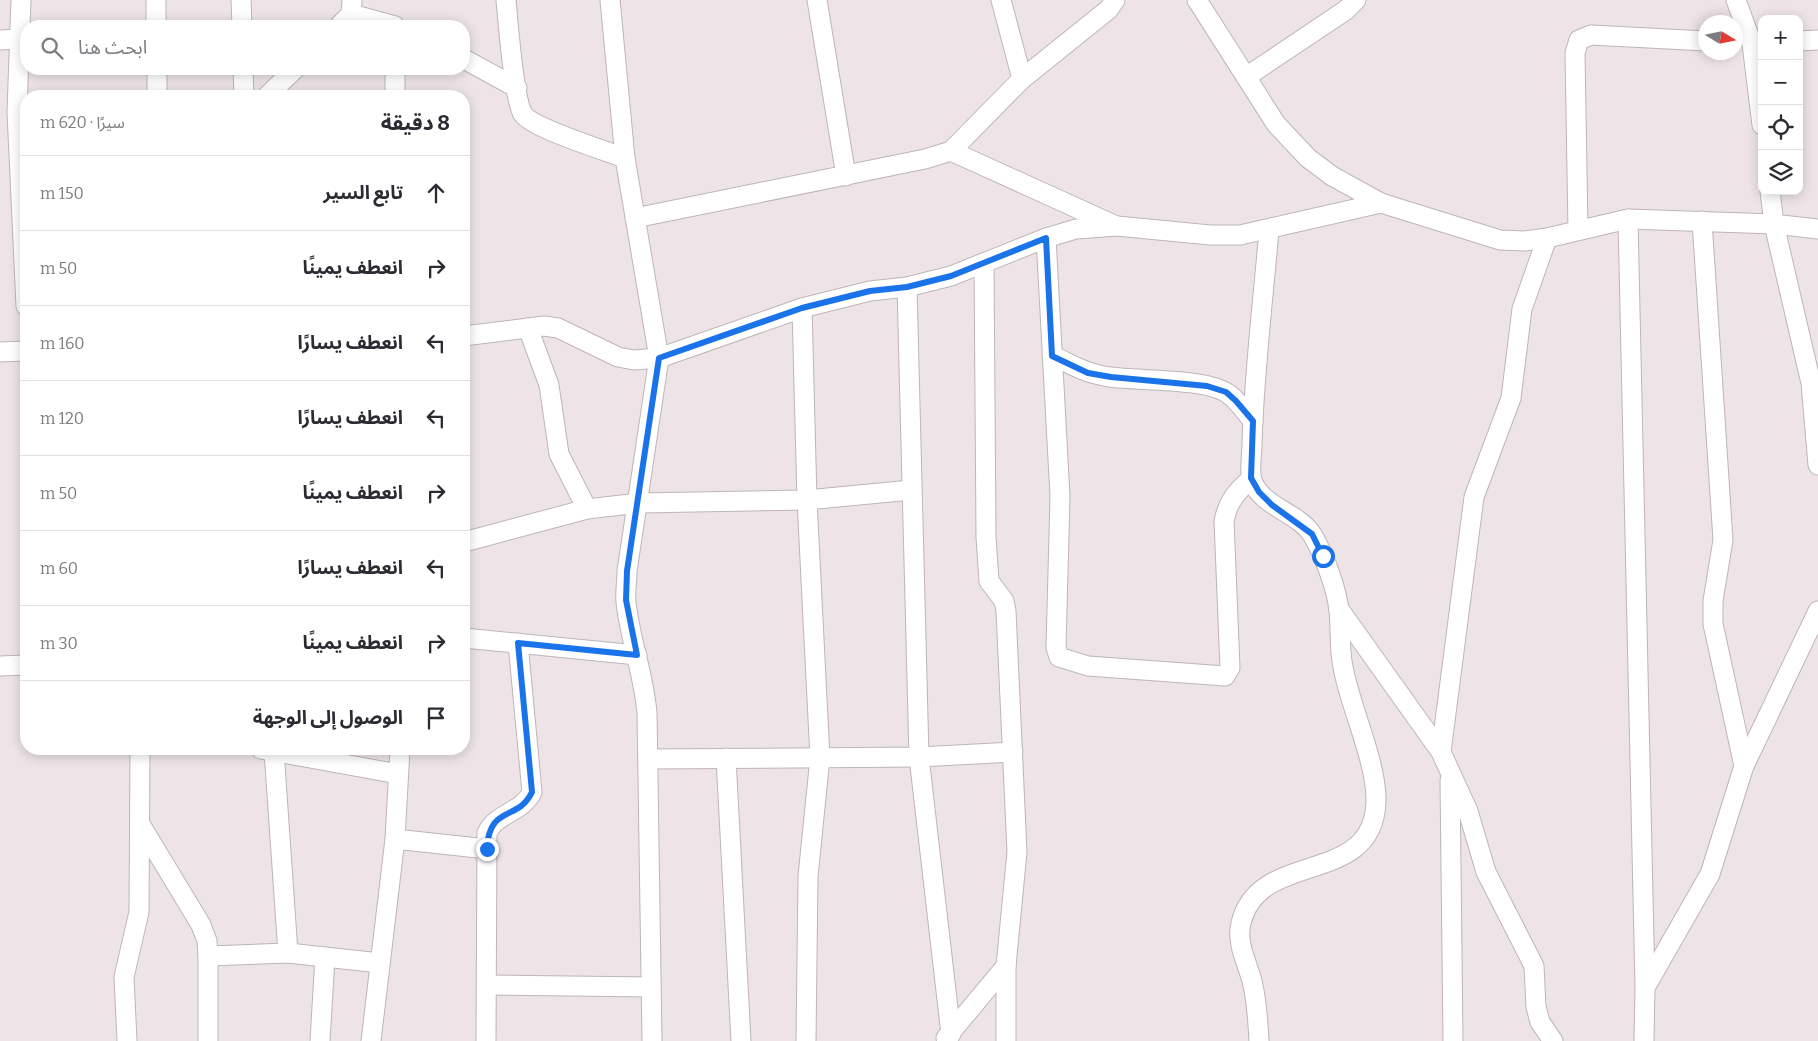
<!DOCTYPE html>
<html lang="ar">
<meta charset="utf-8">
<style>
body{margin:0;font-family:Bitter,"Noto Sans Arabic",serif;background:#f2f2f3;color:#2b2b33;direction:rtl}
.controls{position:absolute;right:15px;top:15px;display:grid;overflow:hidden;border-radius:10px;box-shadow:0 2px 12px #0003}
.controls button{width:45px;height:45px;display:grid;place-items:center;padding:0;border:0;border-bottom:1px solid #e1e1e2;background:#fff;color:#2b2b33;font:25px sans-serif}
.compass{position:absolute;left:1698px;top:15px;width:45px;height:45px;border-radius:50%;background:#fff;box-shadow:0 2px 12px #0003;rotate:100deg}
.stop{position:absolute;width:15px;height:15px;margin:-11px;border:4px solid #1a73e8;border-radius:50%;background:#fff}
.stop.end{background:#1a73e8;border-color:#fff;box-shadow:0 1px 5px #0008}
.list{margin:0;padding:0;list-style:none}
h2{display:flex;justify-content:space-between;align-items:center;height:65px;margin:0;padding:0 20px;font-size:21px}
h2 small{font-size:16px;font-weight:400;color:#7c7c81}
.list li{display:grid;grid-template-columns:32px 1fr auto;gap:15px;align-items:center;box-sizing:border-box;height:75px;padding:0 20px;border-top:1px solid #e1e1e2}
.list b{display:block;font-size:19px;white-space:nowrap}
.list em{font-size:16px;font-style:normal;color:#7c7c81}
.icon{flex:none;width:28px;height:28px;fill:none;stroke:currentColor;stroke-width:2;stroke-linecap:round;stroke-linejoin:round}
.map{position:relative;flex:none;width:1818px;height:1041px;overflow:hidden;direction:ltr}
.search{position:absolute;background:#fff;box-shadow:0 2px 12px #0003;left:20px;top:20px;width:450px;height:55px;display:flex;align-items:center;gap:12px;box-sizing:border-box;padding:0 18px;border-radius:20px;color:#7c7c81;font-size:19px}
.panel{position:absolute;background:#fff;box-shadow:0 2px 12px #0003;left:20px;top:90px;width:450px;height:665px;border-radius:20px;direction:rtl}
.map>svg:first-child{display:block}
.lines{fill:none;stroke-linecap:round;stroke-linejoin:round}
.street-casing{stroke:#beb5b8;stroke-width:21}
.street{stroke:#fff;stroke-width:19}
.route{stroke:#1a73e8;stroke-width:6}
</style>
<div class="map">
<svg width="1818" height="1041" viewBox="0 0 1818 1041">
<rect width="100%" height="100%" fill="#eee4e7"/>
<g class="lines">
<g class="street-casing">
<g id="street">
<path d="M21,0l-4,112 9,194"/>
<path d="M156,0v26"/>
<path d="M241,0l1,26"/>
<path d="M506,0c2,21 8,100 17,114 9,14 83,37 102,44"/>
<path d="M610,0l15,158 34,200 -32,213c0,10 -2,21 -1,31 4,38 18,73 21,111l5,328"/>
<path d="M817,0l29,176"/>
<path d="M1001,0l21,79"/>
<path d="M1197,0l79,124 32,34 24,18 49,27 119,37 24,1 23,-3 81,-19 146,5 44,5"/>
<path d="M1736,0l16,44 10,81"/>
<path d="M351,14l44,12"/>
<path d="M339,26l12,-12 1,-14"/>
<path d="M0,40l19,-1"/>
<path d="M1799,41l19,-1"/>
<path d="M464,59l53,29"/>
<path d="M157,69v27"/>
<path d="M243,69l1,27"/>
<path d="M1246,77l100,-67 10,-10"/>
<path d="M267,96l28,-27"/>
<path d="M395,96v-27"/>
<path d="M951,151l163,74"/>
<path d="M1770,191l4,33 37,159 7,82"/>
<path d="M635,218l290,-59 26,-8 71,-72 87,-70 6,-9"/>
<path d="M1628,219l17,768 -1,54"/>
<path d="M1702,221l21,319 -10,61v23l31,142"/>
<path d="M1578,230l-3,-177 4,-13 12,-5 115,6"/>
<path d="M1046,238l14,258 -4,152 3,9 29,9 137,10 5,-8 -6,-147c4,-20 13,-30 27,-42"/>
<path d="M984,263l2,274 3,44 15,20 2,10 11,241 -11,114v75"/>
<path d="M907,287l12,470 32,277"/>
<path d="M802,308l5,192 13,258 -12,118 -2,165"/>
<path d="M528,328l21,57 10,69 28,55"/>
<path d="M464,336l80,-10 14,2 60,29 16,3 25,-2 143,-50 68,-17 37,-4 44,-11 95,-38 30,-9 41,-3 93,9h30l141,-32"/>
<path d="M0,352l26,-1"/>
<path d="M1052,355c19,10 36,19 58,22 29,4 94,1 117,16 11,7 18,19 26,28"/>
<path d="M464,542l123,-33 52,-6 168,-3 104,-10"/>
<path d="M1339,609l102,143 27,59 18,61 48,94 2,41 4,15 13,19"/>
<path d="M464,638l173,17"/>
<path d="M0,666l26,-1"/>
<path d="M261,749l137,25"/>
<path d="M274,751l14,202"/>
<path d="M1441,752l33,-255 37,-99 11,-89 25,-71"/>
<path d="M726,758l15,283"/>
<path d="M648,759l271,-2 94,-5"/>
<path d="M1450,780l3,261"/>
<path d="M140,824l61,101 6,16 1,15v85"/>
<path d="M395,839l92,10"/>
<path d="M208,956l80,-3 92,10"/>
<path d="M487,985l164,2"/>
<path d="M1646,986l64,-112 34,-108 74,-155"/>
<path d="M946,1038l60,-72"/>
<path d="M127,1041l-3,-64 15,-65 1,-163"/>
<path d="M320,1041l5,-84"/>
<path d="M371,1041l24,-202 5,-90"/>
<path d="M486,1041l1,-208c9,-20 36,-21 45,-41l-14,-149"/>
<path d="M1259,1041c-1,-20 -2,-40 -7,-60 -5,-19 -16,-38 -11,-58 18,-75 132,-35 135,-121 1,-40 -26,-95 -33,-135 -4,-19 -2,-37 -4,-56 -2,-22 -15,-56 -26,-75 -14,-24 -49,-27 -61,-55 -3,-10 0,-27 0,-37 2,-71 11,-143 17,-214"/>
</g>
</g>
<use href="#street" class="street"/>
</g>
<g class="lines">
<path class="route" d="M487,849c2,-45 31,-27 45,-57l-14,-149 119,12 -11,-55 1,-29 32,-213 143,-50 68,-17 37,-4 44,-11 95,-38 6,118 36,17 23,4 96,9 19,6 10,9 17,20 -2,57 8,14 13,13 40,29 11,22"/>
</g>
</svg>
<div class="controls">
<button>+</button>
<button>−</button>
<button><svg class="icon" aria-label="locate" viewBox="0 0 24 24"><circle cx="12" cy="12" r="6"/><path d="M12 2v4M12 18v4M2 12h4M18 12h4"/></svg></button>
<button><svg class="icon" aria-label="layers" viewBox="0 0 24 24"><path d="M12 4l9 5-9 5-9-5zM3 14l9 5 9-5"/></svg></button>
</div>
<svg class="compass" viewBox="-18 -18 36 36"><path d="M0-13l5 13h-10z" fill="#e53935"/><path d="M0 13l5-13h-10z" fill="#7c7c81"/></svg>
<div class="stop" style="left:1323px;top:556px"></div>
<div class="stop end" style="left:487px;top:849px"></div>
<div class="search"><svg class="icon" aria-label="search" viewBox="0 0 24 24"><circle cx="10" cy="10" r="6"/><path d="M15 15l6 6"/></svg>ابحث هنا</div>
<section class="panel">
<h2>8 دقيقة<small>سيرًا · 620 m</small></h2>
<ul class="list">
<li><svg class="icon" aria-label="ahead" viewBox="0 0 24 24"><path d="M12 20V5M6 11l6-6 6 6"/></svg><div><b>تابع السير</b></div><em>150 m</em></li>
<li><svg class="icon" aria-label="right" viewBox="0 0 24 24"><path d="M7 20v-9h11M14 6l5 5-5 5"/></svg><div><b>انعطف يمينًا</b></div><em>50 m</em></li>
<li><svg class="icon" aria-label="left" viewBox="0 0 24 24"><path d="M17 20v-9H6M10 6l-5 5 5 5"/></svg><div><b>انعطف يسارًا</b></div><em>160 m</em></li>
<li><svg class="icon" aria-label="left" viewBox="0 0 24 24"><path d="M17 20v-9H6M10 6l-5 5 5 5"/></svg><div><b>انعطف يسارًا</b></div><em>120 m</em></li>
<li><svg class="icon" aria-label="right" viewBox="0 0 24 24"><path d="M7 20v-9h11M14 6l5 5-5 5"/></svg><div><b>انعطف يمينًا</b></div><em>50 m</em></li>
<li><svg class="icon" aria-label="left" viewBox="0 0 24 24"><path d="M17 20v-9H6M10 6l-5 5 5 5"/></svg><div><b>انعطف يسارًا</b></div><em>60 m</em></li>
<li><svg class="icon" aria-label="right" viewBox="0 0 24 24"><path d="M7 20v-9h11M14 6l5 5-5 5"/></svg><div><b>انعطف يمينًا</b></div><em>30 m</em></li>
<li><svg class="icon" aria-label="arrive" viewBox="0 0 24 24"><path d="M6 21V4h12l-3 4 3 4H6"/></svg><div><b>الوصول إلى الوجهة</b></div></li>
</ul>
</section>
</div>
